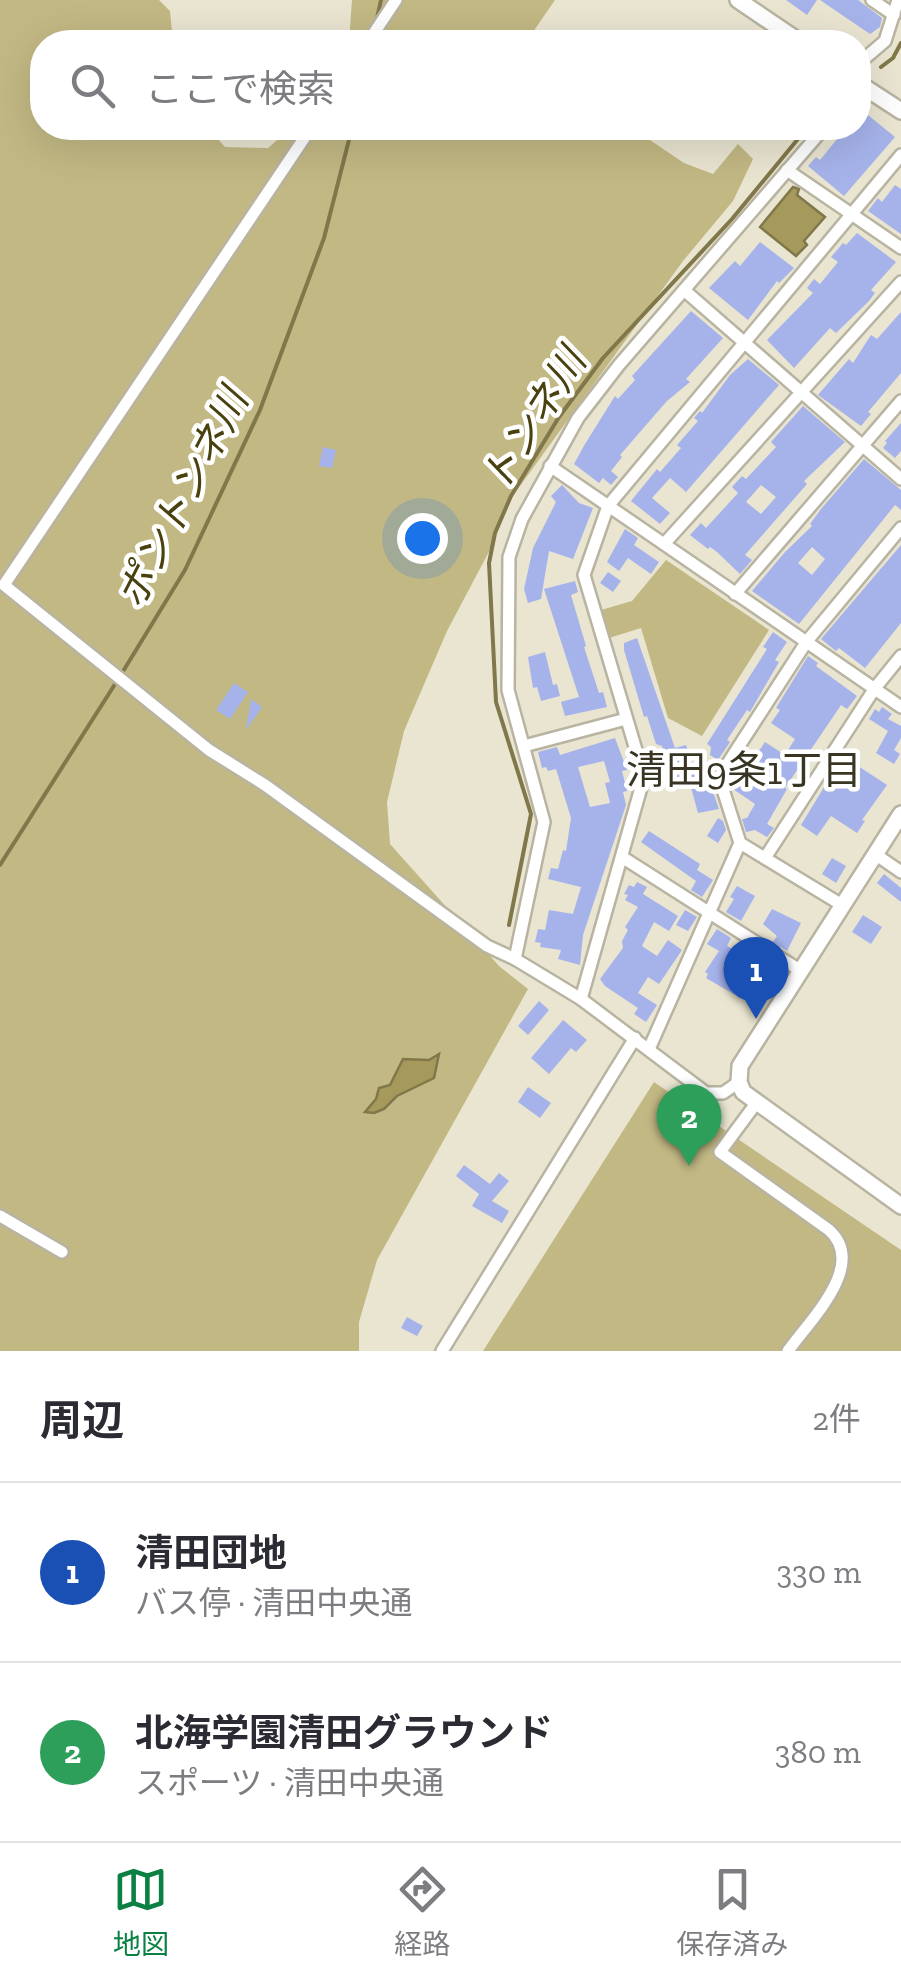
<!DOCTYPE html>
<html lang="ja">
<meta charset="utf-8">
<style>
body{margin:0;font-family:"Zilla Slab","Noto Sans JP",serif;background:#f2f2f3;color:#2b2b33}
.you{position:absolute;left:422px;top:538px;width:35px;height:35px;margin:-25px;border:8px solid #fff;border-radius:50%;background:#1a73e8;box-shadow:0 0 0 15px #1a73e833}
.badge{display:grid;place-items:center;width:65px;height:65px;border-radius:50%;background:#0b8043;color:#fff;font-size:32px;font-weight:700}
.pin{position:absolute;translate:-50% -82px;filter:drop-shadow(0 2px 5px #0008)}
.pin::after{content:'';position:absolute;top:52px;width:35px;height:30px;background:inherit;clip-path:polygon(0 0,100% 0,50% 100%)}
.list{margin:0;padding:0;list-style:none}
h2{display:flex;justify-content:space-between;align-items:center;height:130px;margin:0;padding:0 40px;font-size:42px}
h2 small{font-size:32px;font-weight:400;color:#7c7c81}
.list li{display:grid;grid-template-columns:65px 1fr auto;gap:30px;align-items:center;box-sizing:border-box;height:180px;padding:0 40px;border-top:2px solid #e1e1e2}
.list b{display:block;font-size:38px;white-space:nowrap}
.list p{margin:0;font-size:32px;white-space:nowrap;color:#7c7c81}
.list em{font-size:32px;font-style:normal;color:#7c7c81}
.icon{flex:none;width:55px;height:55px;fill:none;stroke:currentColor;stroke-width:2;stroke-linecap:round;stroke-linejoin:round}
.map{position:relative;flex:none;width:901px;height:1351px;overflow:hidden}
.search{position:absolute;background:#fff;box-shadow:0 10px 40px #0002;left:30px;right:30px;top:30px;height:110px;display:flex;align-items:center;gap:25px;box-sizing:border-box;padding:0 35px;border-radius:40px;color:#7c7c81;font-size:38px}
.sheet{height:490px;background:#fff}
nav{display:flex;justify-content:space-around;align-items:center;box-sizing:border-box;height:140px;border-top:2px solid #e1e1e2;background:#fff;font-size:28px;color:#7c7c81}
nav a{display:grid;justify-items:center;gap:5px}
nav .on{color:#0b8043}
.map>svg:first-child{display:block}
.green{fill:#c2b884}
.water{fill:#a5995c;stroke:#80774a;stroke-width:2.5}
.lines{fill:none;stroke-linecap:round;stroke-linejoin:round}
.stream{stroke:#80774a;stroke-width:4}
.building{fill:#a6b3eb;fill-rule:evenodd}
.minor-casing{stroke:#b8b4a1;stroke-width:16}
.tertiary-casing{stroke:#b8b4a1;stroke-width:20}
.minor{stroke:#fff;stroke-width:11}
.tertiary{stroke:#fff;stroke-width:15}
.labels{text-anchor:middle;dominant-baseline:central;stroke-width:9;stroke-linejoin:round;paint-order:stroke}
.water-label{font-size:40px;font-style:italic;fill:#49410f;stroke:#fff}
.neighbourhood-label{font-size:40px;fill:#383524;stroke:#fff}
</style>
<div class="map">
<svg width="901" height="1351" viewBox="0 0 901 1351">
<rect width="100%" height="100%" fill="#e9e5d1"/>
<g class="green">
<path d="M0,0h159l11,11 3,31h-131v86h166l17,19 43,1 23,-20h341l52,35 29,11 25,-30 15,15 -20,42 -50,60 -179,247 -12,38 -45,85 -43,100 -17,71 3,42 109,122 29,23 -151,271 -18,62v29h-359z"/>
<path d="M352,0h203l-29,42h-177z"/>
<path d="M666,560l103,70 -67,106 -34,-18 -27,-90 -32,10 -8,-28 31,-9z"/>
<path d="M654,1082l247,168v101h-418z"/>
</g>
<g class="water">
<path d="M793,187l6,2 -2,6 28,22 -21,24 3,4 -11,11 -36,-29z"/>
<path d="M439,1054l-5,24 -37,18 -13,13 -10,4 -9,-1 11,-13 3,-11 11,-3 13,-26 26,1z"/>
</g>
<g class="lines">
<g class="stream">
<path d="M376,23l5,-23"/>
<path d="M881,67l12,-9 8,-15"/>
<path d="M122,673l63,-103 75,-160 64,-172 28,-110"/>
<path d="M0,865l117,-184"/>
<path d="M509,925l22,-111 -35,-112 -7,-139 6,-30 16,-37 48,-79 44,-59 129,-139 75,-91"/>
</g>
</g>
<g class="building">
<path d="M786,0h31l-10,15z"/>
<path d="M820,0h38l24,18 -2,9 -10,7z"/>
<path d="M863,111l32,26 -51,59 -36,-30 8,-9 4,3 26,-32h12v-11z"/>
<path d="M895,185l6,4v45l-33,-23 10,-13 4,4z"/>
<path d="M857,233l39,29 -25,28 4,3 -6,8 -33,32 -6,-5 -36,40 -27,-28 46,-47 -6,-5 7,-9 6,5 18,-22 -7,-5 12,-14 3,2z"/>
<path d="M760,242l34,26 -15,15 -2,-2 -29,39 -39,-32 26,-27 5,5z"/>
<path d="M691,311l32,27 -37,41 4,3 -23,19 -47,54 2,2 -11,14 7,6 -7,8 -8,-7 -4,5 -25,-19 11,-20 30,-48 3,3 17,-19 -3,-4z"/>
<path d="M901,312v61l-33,39 3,2 -10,12 -43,-31 31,-36 4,4 18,-28 6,4z"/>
<path d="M748,359l31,26 -93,107 -16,-14 -18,20 18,15 -10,11 -29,-23 26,-32 3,3 21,-24 -4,-3 21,-24 -4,-3 6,-7 2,2 28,-38z"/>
<path d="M803,406l42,36 -41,39 3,3 -62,71 7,5 -12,14 -23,-22 -7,-5 -2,2 -18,-14 11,-12 5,5 32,-35 -6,-6 10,-11 4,3 30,-32 -5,-5zM761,485l15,12 -15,17 -15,-12z"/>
<path d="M901,423v28l-6,7 -12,-10 4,-5 -2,-2z"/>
<path d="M323,447l13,3 -4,18 -13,-2z"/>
<path d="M864,459l37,31v20l-6,-5 -96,119 -47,-33 33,-39 27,-26 -2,-2 11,-15zM812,547l13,12 -13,16 -14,-12z"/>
<path d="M562,485l17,18 14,5 -20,51 -24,-8 -8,48 -13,4 -4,-14 9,-41 23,-46 -5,-6z"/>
<path d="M625,529l13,9 -4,7 25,17 -8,12 -23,-16 -9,13 -12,-9z"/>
<path d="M901,545v78l-36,45 -26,-20 -3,3 -15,-12z"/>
<path d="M608,572l13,9 -8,11 -13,-9z"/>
<path d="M575,581l3,11 -7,3 15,51 -2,1 15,46 4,-1 4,15 -42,9 -4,-14 18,-5 -35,-108z"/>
<path d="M773,632l14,10 -12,18 4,2 -29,50 -3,-2 -20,30 3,2 -12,18 -8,-5 1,-8 -4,-3 60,-95 -4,-2z"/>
<path d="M637,638l38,110 11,-3 9,25 7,-10 17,49 -21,4 -8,-29 -17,5 -11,-43 -6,-2 -9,-28 -3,1 -20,-67v-7z"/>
<path d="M545,652l8,33 4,-1 3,12 -19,5 -4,-14 -4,1 -5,-31z"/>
<path d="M808,656l10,7 -2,3 41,30 -10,13 -6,-4 -56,83 2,1 -20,35 7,4 -7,9 -12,-7 -9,2 -4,-13 5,-1 8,-14 -22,-15 13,-19 -7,-4 6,-9 7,4 13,-19 20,13 10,-16 -24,-16 9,-13 -4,-2z"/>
<path d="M234,683l14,9 -18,27 -14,-9z"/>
<path d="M251,699l11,8 -16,23z"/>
<path d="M882,707l10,7 -4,5 13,7v12l-7,12 6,4 -6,10 -18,-11 12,-22 -19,-12 6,-10 4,3z"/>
<path d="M615,738l12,32 -5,1 5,20 -4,1 3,13 -43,130 -3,30 -22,-6 3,-9 -21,-3 1,-4 -6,-1 3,-13 7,1 4,-20 24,4 8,-27 -33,-8 3,-11 7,1 5,-19 3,1 5,-33 -15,-49 -8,2 -2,-4 -4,1 -4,-16 19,-5 3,8zM604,761l6,21 -5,1 5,20 -20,4 -12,-40z"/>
<path d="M843,756l44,29 -25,35 3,1 -8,12 -26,-17 -14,20 -16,-11z"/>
<path d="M718,818l5,3 3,9 -8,13 -11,-7z"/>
<path d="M649,831l51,33 -3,6 16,10 -11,17 -11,-7 5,-9 -55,-39z"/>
<path d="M832,858l14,8 -10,17 -14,-9z"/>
<path d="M884,874l17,14v14l-24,-19z"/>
<path d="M637,882l10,5 -4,7 35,22 -9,15 -15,-9 -12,24 15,10 11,-16 14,10 -23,34 -11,-7 -10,16 19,12 -11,17 -12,-8 4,-6 -33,-22 -5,-7 23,-31 -1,-7 6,-11 -3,-3 13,-20 -13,-7 3,-5 -4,-1 5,-9 5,2z"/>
<path d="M737,886l18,10 -14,25 -15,-9 8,-13 -4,-2z"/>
<path d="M772,909l29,14 -14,28 -14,-9 4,-6 -14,-12z"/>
<path d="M685,910l12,7 -9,14 -12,-6z"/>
<path d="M863,915l19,12 -11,17 -19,-12z"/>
<path d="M717,929l14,9 -4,8 37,20 3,-5 12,7 -8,15 -14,-9 -15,25 -36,-21 2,-4 -3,-2 14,-21 -12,-7z"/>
<path d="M539,1001l10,9 -21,25 -10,-9z"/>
<path d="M563,1020l24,20 -11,12 -5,-4 -22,26 -18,-16z"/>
<path d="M528,1087l23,16 -11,15 -22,-16z"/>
<path d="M464,1165l26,19 9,-11 10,8 -17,20 17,10 -7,12 -30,-17 7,-12 -23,-18z"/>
<path d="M407,1317l16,9 -6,10 -16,-8z"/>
</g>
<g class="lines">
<g class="minor-casing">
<g id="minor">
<path d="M872,0l22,15"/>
<path d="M368,42l28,-42"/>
<path d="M858,64l27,-23 13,-41"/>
<path d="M311,128l-307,457 205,165 56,35 222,161 28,13"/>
<path d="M787,170l114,78"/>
<path d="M901,282l-237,262 237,163"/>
<path d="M684,290l217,189"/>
<path d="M550,466l114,78"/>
<path d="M735,594l166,-193"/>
<path d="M524,746l102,-27"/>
<path d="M875,854l26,18"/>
<path d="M622,857l179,114"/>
<path d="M765,858l110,-170 26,-32"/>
<path d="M842,905l-102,-62 -21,-66 88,-136 94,-113"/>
<path d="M581,999l63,-222 -60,-202 24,-69 293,-351"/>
<path d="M649,1049l91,-206"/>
<path d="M739,1082l-16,11h-17l-125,-94 -66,-40 29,-137 -36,-132 1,-133 13,-38 56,-101 41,-53 205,-237"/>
<path d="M757,1102l-37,50 109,78c39,35 -19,90 -41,121"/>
<path d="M0,1216l62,36"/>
<path d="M442,1351l193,-313"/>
</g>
</g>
<g class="tertiary-casing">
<g id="tertiary">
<path d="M738,0l62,42"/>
<path d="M858,83l43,28"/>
<path d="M901,814l-161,252 -1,16 4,10 158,114"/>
</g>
</g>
<use href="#minor" class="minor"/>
<use href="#tertiary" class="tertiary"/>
</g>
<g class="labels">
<g class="water-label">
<text transform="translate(533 420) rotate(-58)">トンネ川</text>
<text transform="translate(182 498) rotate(-63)">ポントンネ川</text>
</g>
<g class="neighbourhood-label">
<text x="744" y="770">清田9条1丁目</text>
</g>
</g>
</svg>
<div class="you"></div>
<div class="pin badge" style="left:756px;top:1019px;background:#1a4fb4">1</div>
<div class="pin badge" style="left:689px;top:1166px;background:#2e9e5b">2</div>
<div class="search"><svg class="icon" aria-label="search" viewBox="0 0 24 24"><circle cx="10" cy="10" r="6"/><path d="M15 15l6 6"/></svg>ここで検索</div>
</div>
<section class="sheet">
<h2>周辺<small>2件</small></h2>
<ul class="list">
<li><span class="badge" style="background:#1a4fb4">1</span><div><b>清田団地</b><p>バス停 · 清田中央通</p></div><em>330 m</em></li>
<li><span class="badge" style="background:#2e9e5b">2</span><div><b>北海学園清田グラウンド</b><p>スポーツ · 清田中央通</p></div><em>380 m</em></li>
</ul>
</section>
<nav>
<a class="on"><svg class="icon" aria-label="map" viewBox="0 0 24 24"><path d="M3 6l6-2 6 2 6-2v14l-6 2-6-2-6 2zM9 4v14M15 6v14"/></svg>地図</a>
<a><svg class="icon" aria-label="directions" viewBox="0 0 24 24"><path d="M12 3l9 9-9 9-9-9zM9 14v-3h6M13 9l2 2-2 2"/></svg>経路</a>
<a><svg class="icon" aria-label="saved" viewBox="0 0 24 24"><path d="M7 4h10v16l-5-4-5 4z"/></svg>保存済み</a>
</nav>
